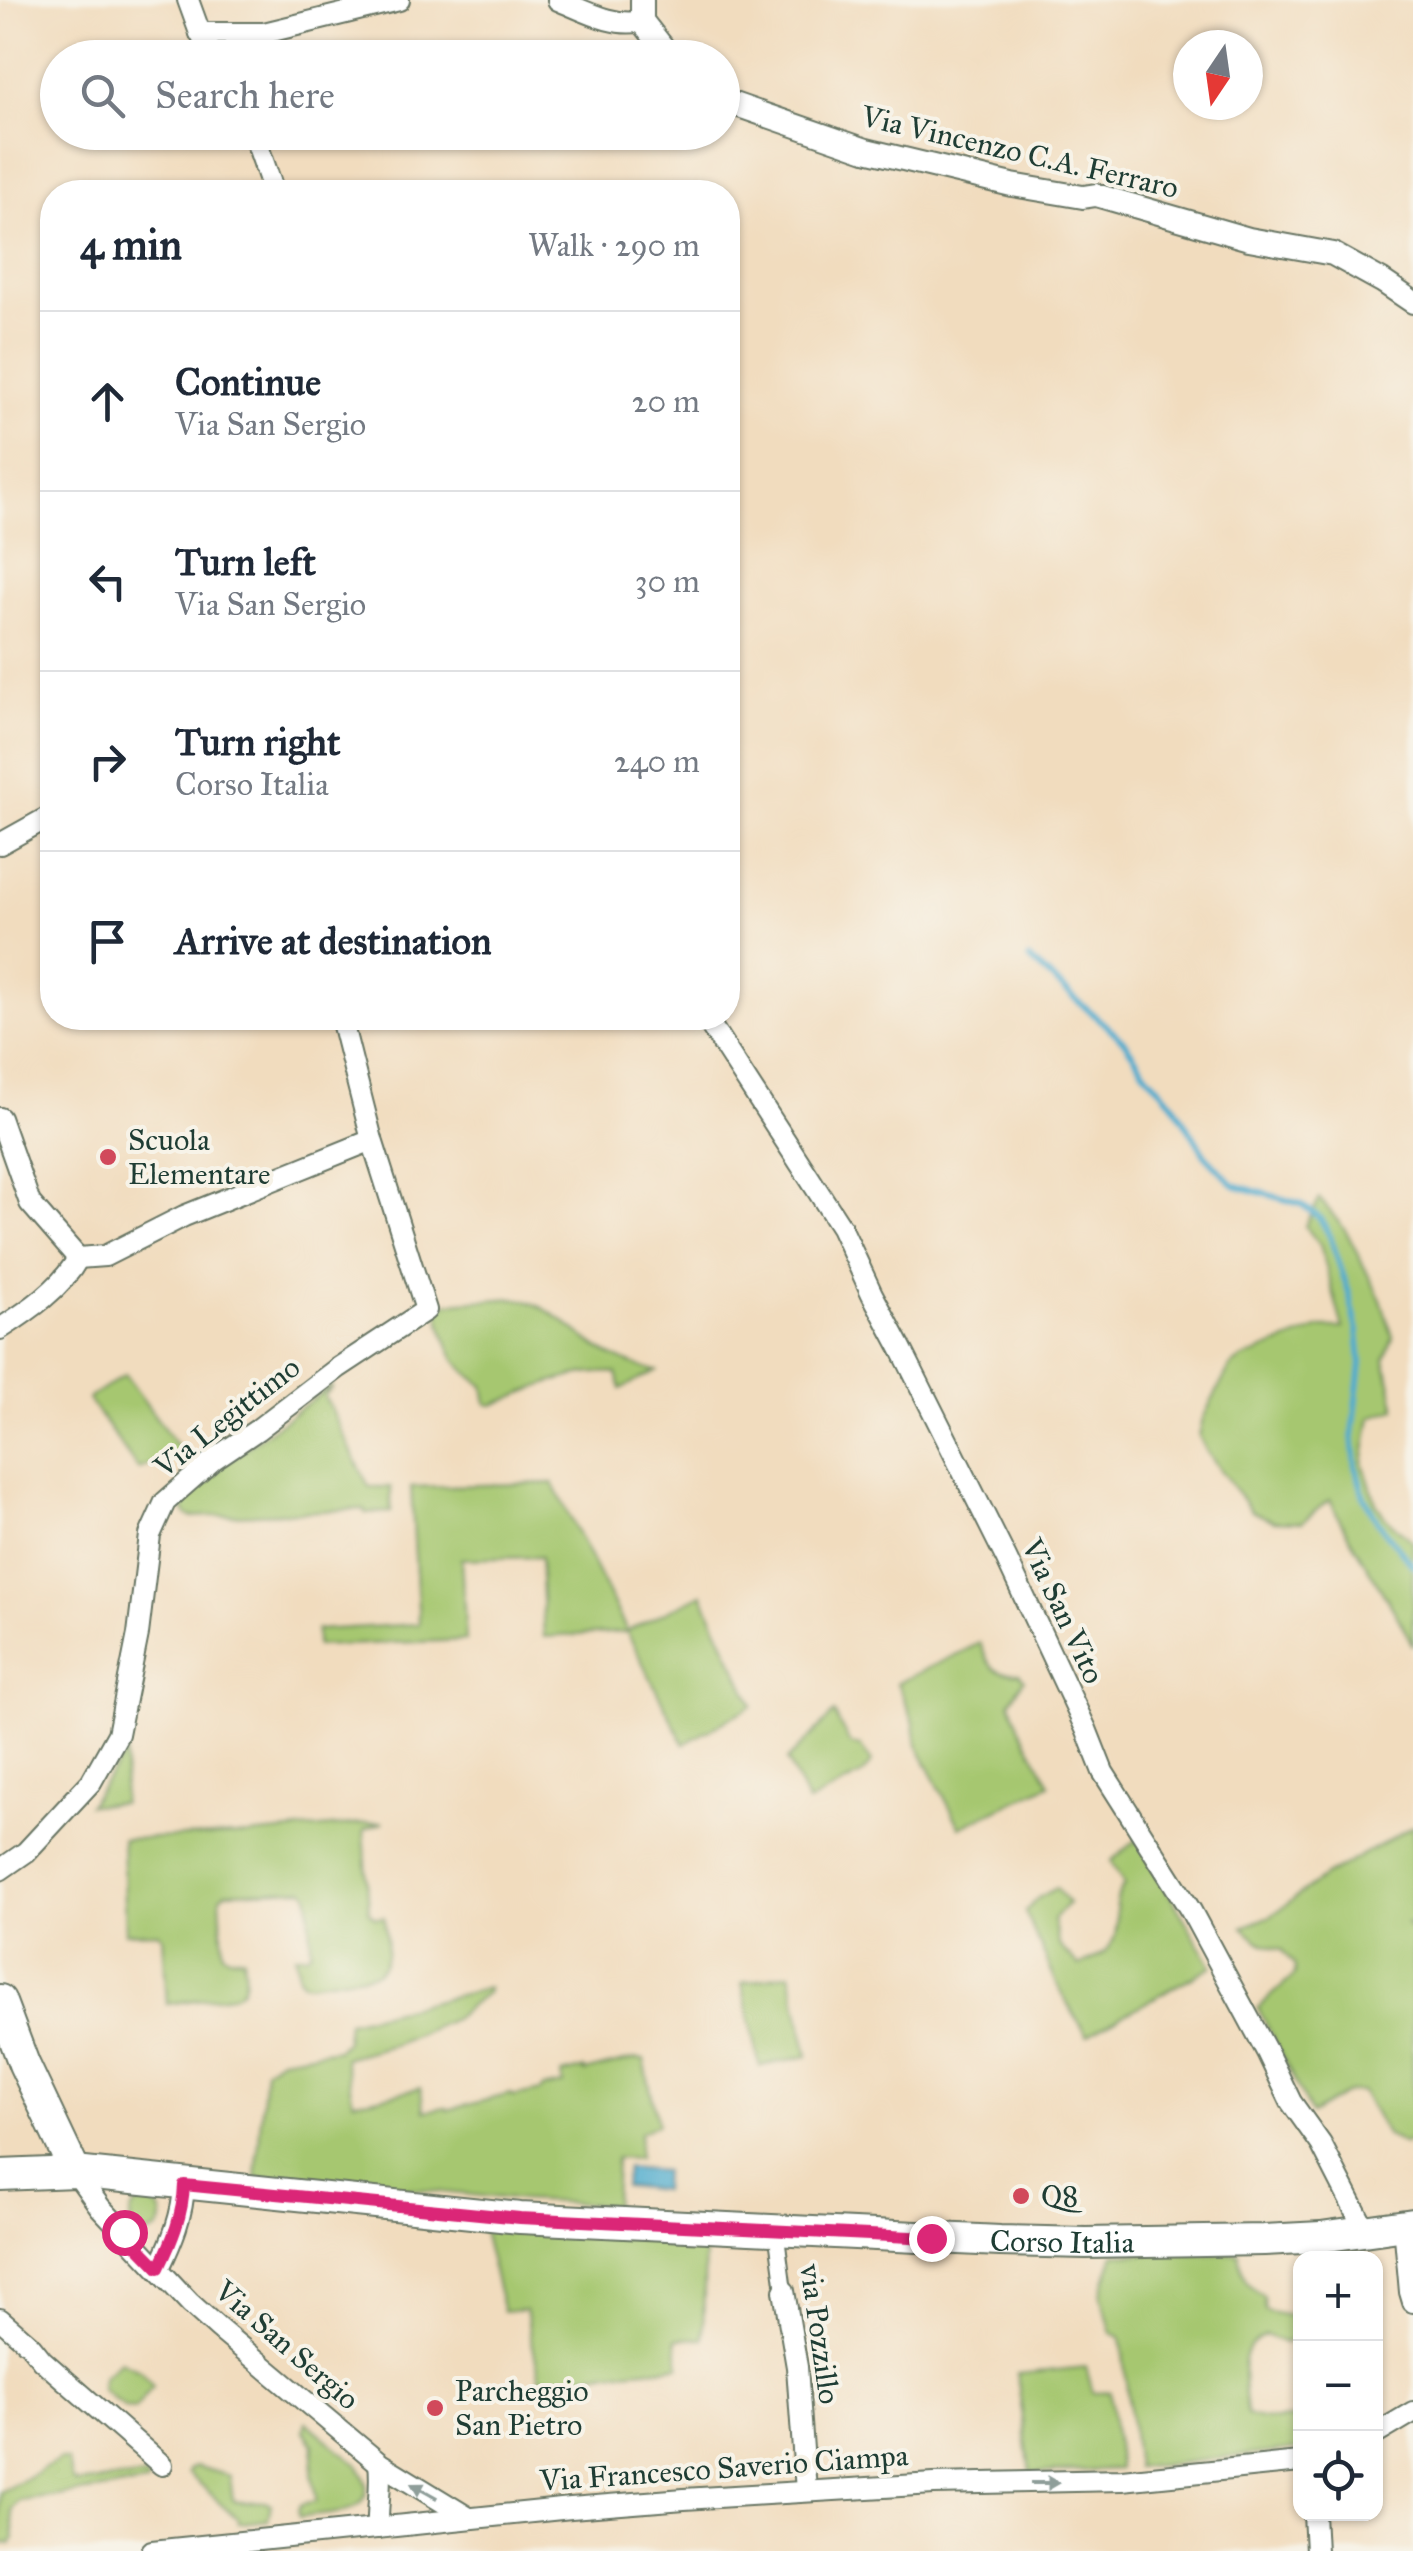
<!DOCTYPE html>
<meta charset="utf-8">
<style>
body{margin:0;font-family:"IM FELL Great Primer",serif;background:#f2f2f3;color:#1f2937}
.controls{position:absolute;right:30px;bottom:30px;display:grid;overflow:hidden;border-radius:20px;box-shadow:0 2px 8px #0004}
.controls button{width:90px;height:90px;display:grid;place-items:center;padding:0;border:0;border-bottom:2px solid #e0e1e3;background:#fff;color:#1f2937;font:50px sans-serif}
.compass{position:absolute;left:1173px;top:30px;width:90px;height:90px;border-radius:50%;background:#fff;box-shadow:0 2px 8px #0004;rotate:193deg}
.stop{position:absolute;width:30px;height:30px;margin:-22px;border:8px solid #db2777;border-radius:50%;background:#fff}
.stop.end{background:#db2777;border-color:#fff;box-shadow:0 2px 10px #0008}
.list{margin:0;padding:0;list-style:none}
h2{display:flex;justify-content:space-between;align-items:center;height:130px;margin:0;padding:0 40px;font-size:42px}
h2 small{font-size:32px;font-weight:400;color:#747a83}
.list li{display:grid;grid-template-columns:65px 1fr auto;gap:30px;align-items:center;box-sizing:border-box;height:180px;padding:0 40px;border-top:2px solid #e0e1e3}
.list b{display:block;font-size:38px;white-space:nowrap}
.list p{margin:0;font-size:32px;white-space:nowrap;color:#747a83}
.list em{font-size:32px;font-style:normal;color:#747a83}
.icon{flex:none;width:55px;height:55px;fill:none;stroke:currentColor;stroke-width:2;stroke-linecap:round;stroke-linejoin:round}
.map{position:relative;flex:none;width:1413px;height:2551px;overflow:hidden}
.search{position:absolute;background:#fff;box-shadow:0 2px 8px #0004;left:40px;top:40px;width:700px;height:110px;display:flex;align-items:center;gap:25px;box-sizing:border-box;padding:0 35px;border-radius:55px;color:#747a83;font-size:38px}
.panel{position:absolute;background:#fff;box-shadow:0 2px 8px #0004;left:40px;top:180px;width:700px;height:850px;border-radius:40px}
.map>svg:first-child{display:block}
.green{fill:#a6c770;stroke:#628252;stroke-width:2.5}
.water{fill:#4facce;stroke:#377481;stroke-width:2.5}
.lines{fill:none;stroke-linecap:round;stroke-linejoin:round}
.stream{stroke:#4facce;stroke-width:6}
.pedestrian-casing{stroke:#687564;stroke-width:18}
.minor-casing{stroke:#687564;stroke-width:24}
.tertiary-casing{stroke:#687564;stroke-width:26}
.primary-casing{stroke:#687564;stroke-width:34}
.pedestrian{stroke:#fff;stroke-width:14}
.minor{stroke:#fff;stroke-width:20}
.tertiary{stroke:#fff;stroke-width:22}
.primary{stroke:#fff;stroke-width:30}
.oneway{fill:#8f9e9a}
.route{stroke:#db2777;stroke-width:12}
.poi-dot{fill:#d1495b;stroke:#f7f3e8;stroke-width:4}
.labels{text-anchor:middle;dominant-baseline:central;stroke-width:8;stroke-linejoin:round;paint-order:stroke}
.street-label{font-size:30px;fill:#1f3d34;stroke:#f7f3e8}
.poi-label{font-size:30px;fill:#1f3d34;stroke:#f7f3e8;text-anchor:start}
</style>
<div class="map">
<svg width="1413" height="2551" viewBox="0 0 1413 2551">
<rect width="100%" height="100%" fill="#f7f3e8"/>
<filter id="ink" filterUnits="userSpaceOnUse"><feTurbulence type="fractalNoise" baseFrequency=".01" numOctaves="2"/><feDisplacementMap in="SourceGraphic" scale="20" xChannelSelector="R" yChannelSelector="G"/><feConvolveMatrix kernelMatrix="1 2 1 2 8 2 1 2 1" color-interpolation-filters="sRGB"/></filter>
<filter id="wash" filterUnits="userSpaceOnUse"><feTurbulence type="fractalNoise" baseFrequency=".0048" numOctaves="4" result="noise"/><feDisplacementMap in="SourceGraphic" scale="40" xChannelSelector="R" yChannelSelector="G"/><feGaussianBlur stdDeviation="2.25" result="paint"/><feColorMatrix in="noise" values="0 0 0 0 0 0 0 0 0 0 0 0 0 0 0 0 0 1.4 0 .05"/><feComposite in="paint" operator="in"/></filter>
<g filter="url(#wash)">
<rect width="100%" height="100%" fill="#f1dcbe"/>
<g class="green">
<path d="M1320,1199l26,32 35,69 12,37 -8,22 11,50 -25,8 -8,46 13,40 8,13 29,26v104c-24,-51 -60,-95 -83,-147l-28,23 -28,-1 -23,-10 -44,-59 -8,-16 4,-18 27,-51 11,-8 79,-31h23l-23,-83 -15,-19z"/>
<path d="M514,1298c35,5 60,35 89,53 17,10 34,15 53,20l-35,18 -4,-16c-43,-4 -85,17 -124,32l-6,-1 -3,-18c-33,-23 -35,-34 -45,-72l4,-8 6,-3z"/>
<path d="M125,1375l8,11 50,68 -45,15 -50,-70z"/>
<path d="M331,1386l1,2 -8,7 45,92h22v25l-26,1 -1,-4 -173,8c-6,-3 -9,-8 -6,-15l35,-32 -1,-3z"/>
<path d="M553,1483l74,148 75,-37 51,111 -69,39 -57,-112 -83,5 -4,-80 -79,2 5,81 -150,6v-16l103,-6 -8,-137z"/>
<path d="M980,1643c10,24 11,31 39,30l5,6 -14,23 9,24 31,58 -90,43 -43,-82 -3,-22 -17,-40z"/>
<path d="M834,1713l16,31 10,2 12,16 -9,12 -55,29 -21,-43z"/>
<path d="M126,1753l-4,50 -34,2z"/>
<path d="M383,1822l-19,8 5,82 6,5h9c1,19 9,45 -9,56l-65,10 -7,-1 -5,-5 -3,-22h12l4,-5 -2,-56 -5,-5 -78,3 -6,5 3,56 6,4h14c1,15 7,34 -12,38l-64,9 -4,-67 -5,-5 -33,1 -3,-94 127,-4z"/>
<path d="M1413,1826v98h-7l7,10v203l-9,7 -17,-8 -25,-44h-14l-37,22 -53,-106 37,-33v-9l-13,-16 -21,-7 -18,-16 28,-11 51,-38z"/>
<path d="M1137,1839l75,127 -125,69 -25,-40 -37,-83 13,-14 18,-10 12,15 -15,17 6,25 20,21c7,-4 17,-7 23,-12 27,-21 4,-47 22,-69l-13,-24z"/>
<path d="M790,1973l18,83 -48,10 -18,-83z"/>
<path d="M488,1988l-1,4 -34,27 -57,25 -52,14 9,43 17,-2 50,-11 5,23 21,-4 1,3 64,-16 1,3 29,-6 1,-3 21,-4 -1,-10 21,-5 1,3 52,-13 8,1 14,64 -18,9 -2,26 -22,-1 -2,47 -93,-5 -236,-24 -1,4 -28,-2 9,-109 15,-11 57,-9 9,-8 2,-20z"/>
<circle cx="146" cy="2218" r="16"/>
<path d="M482,2227l223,15 -2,96 -27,1 4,27 -140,12 -15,-68 -22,2z"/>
<path d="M1239,2253c3,21 5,32 24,43l2,15 29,6 5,18 -14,8 -20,-8c-8,4 -16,10 -19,18 -5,11 -2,49 1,62 19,7 34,6 53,2v32l-164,19 -15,-131 -9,-4 -11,-39 13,-40z"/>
<path d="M120,2361l20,9 13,16 -18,23 -10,-1 -24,-19 2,-13z"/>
<path d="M1086,2367l7,26 17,-1 9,77 -89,4 -13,-99z"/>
<path d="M306,2422l52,43c30,50 -28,49 -59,52l-1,-8 4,-5 14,-3v-3l-4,-24 2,-30 -10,-14z"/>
<path d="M60,2460l8,1 3,17 5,5 67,-6 6,2 -2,5 -128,17 -7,9 2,28 -3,6 -11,-2v-50z"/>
<path d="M196,2466l34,10 3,25c13,4 27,-3 38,3l-3,16 -30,3v-4l-50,-46 2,-4z"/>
</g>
<path class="water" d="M626,2168l37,3 -1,19 -38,-4z"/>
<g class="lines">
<path class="stream" d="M1029,959l95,82 22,32 28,31 31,51 29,30 67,19 19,14 10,18 19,57 9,38 3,32 -8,71 3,34 8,29 14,25 35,44"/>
</g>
</g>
<g filter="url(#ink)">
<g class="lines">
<g class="pedestrian-casing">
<path id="pedestrian" d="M778,2245l6,46"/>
</g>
<g class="minor-casing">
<g id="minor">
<path d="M188,0l12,33 14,25"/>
<path d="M558,0c25,10 56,28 84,21"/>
<path d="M200,33h64l135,-33"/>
<path d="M253,132l21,60"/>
<path d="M0,844l52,-29"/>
<path d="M706,1018l135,209 31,67 29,54 105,210 80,171 17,43 88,139 76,141 24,50 30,42 44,86"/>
<path d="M0,1118l30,85 48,55 27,-2 79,-40 188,-76"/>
<path d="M0,1329c28,-18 62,-41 78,-71"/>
<path d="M0,1870l26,-18 65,-70 27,-48 20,-100 12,-99 15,-33 49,-43 43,-29 81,-62 88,-58 -54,-170 -31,-122"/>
<path d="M75,2172l25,35 90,96 29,26 160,134 90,55"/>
<path d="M1404,2225l6,67 3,10"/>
<path d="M159,2268c13,-27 24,-53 25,-83"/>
<path d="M784,2291l13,76 9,124"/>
<path d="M0,2319l30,26 12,15 120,105"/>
<path d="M1376,2434l37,-22"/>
<path d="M1314,2514l2,37"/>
<path d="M378,2528c-1,-22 4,-42 1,-65"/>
<path d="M152,2551l419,-43 113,-9 250,-15 188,-4 178,-18"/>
</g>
</g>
<g class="tertiary-casing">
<g id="tertiary">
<path d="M642,0v21l29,37"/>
<path d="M722,100l144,50 146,35 71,12 13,-2 153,44 84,15 49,27 31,21"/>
</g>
</g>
<g class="primary-casing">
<g id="primary">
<path d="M0,2000l24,64 51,108"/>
<path id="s1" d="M0,2175l75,-3 445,46 480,23 86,2 178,-3 57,-3 92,-13"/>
</g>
</g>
<use href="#pedestrian" class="pedestrian"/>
<use href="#minor" class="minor"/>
<use href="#tertiary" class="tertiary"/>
<use href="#primary" class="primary"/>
</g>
<defs><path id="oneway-solid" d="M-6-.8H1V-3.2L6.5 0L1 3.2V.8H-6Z" transform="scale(2.5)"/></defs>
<g class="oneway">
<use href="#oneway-solid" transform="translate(1045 2483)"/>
<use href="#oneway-solid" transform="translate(424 2491) rotate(-151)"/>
</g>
</g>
<g class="lines" filter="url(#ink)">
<path class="route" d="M124,2232l35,36c13,-27 24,-53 25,-83l336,33 411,20"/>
</g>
<g class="poi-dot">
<circle cx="108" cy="1157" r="10"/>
<circle cx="1021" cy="2196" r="10"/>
<circle cx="435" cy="2408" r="10"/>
</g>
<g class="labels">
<g class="street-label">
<text transform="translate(1020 152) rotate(13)">Via Vincenzo C.A. Ferraro</text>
<text transform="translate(227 1417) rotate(-38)">Via Legittimo</text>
<text transform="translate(1063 1611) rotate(65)">Via San Vito</text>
<text stroke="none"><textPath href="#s1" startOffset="1065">Corso Italia</textPath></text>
<text transform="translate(820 2334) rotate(82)">via Pozzillo</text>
<text transform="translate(287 2345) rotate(41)">Via San Sergio</text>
<text transform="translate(724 2468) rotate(-4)">Via Francesco Saverio Ciampa</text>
</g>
<g class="poi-label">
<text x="128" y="1140">Scuola<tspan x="128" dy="34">Elementare</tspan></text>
<text x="1041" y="2196">Q8</text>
<text x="455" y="2391">Parcheggio<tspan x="455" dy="34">San Pietro</tspan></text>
</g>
</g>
</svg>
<div class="controls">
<button>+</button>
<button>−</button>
<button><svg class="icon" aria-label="locate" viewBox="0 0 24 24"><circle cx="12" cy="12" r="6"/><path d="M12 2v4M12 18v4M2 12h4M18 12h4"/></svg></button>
</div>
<svg class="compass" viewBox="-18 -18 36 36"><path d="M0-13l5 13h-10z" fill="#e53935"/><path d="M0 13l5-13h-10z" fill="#747a83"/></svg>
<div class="stop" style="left:124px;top:2232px"></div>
<div class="stop end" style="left:931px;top:2238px"></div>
<div class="search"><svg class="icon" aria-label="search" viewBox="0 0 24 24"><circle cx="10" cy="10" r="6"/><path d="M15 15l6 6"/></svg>Search here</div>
<section class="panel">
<h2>4 min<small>Walk · 290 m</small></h2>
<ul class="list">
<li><svg class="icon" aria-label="ahead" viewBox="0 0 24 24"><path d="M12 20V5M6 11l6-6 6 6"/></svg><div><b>Continue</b><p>Via San Sergio</p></div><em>20 m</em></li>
<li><svg class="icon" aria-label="left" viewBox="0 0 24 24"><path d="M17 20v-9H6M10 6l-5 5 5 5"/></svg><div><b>Turn left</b><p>Via San Sergio</p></div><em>30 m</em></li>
<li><svg class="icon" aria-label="right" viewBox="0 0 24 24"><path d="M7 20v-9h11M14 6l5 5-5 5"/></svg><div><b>Turn right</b><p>Corso Italia</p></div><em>240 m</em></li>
<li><svg class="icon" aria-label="arrive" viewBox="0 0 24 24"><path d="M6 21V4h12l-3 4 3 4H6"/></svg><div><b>Arrive at destination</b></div></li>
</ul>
</section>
</div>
